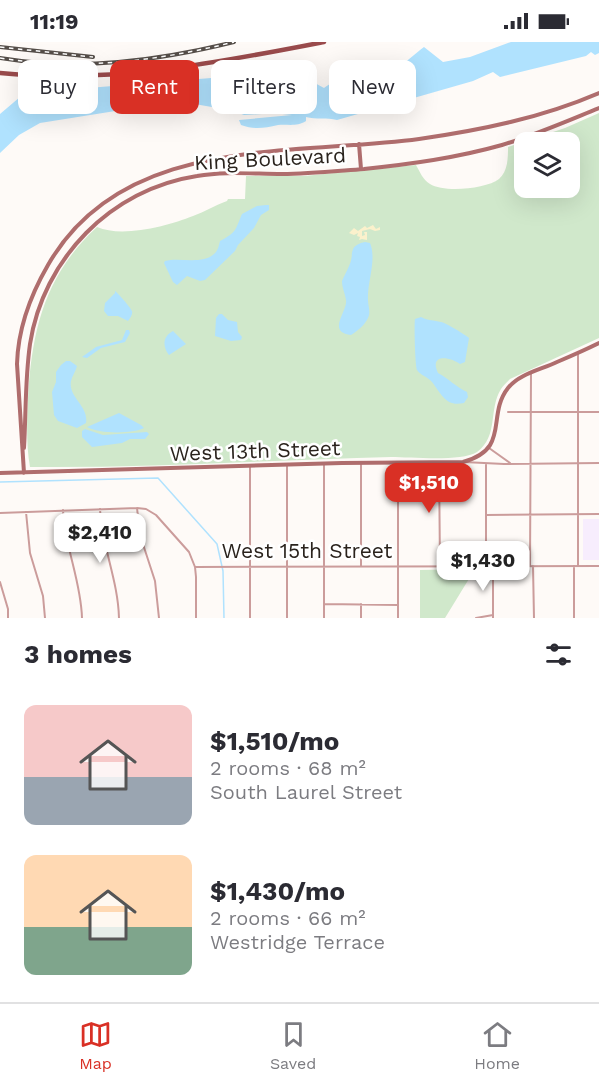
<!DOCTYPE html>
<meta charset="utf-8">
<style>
body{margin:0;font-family:"Work Sans",sans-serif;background:#f7f7f7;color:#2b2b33;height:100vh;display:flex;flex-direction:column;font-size:22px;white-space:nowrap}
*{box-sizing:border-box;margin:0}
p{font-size:20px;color:#7c7c81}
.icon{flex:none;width:33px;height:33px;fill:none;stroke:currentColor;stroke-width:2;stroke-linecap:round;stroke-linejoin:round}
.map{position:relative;height:576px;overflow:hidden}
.details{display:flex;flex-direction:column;background:#fff;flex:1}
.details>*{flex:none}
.hud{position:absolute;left:18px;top:18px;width:564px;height:54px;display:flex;gap:12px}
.controls{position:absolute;left:514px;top:90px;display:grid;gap:12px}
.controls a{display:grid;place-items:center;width:66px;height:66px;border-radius:12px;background:#fff;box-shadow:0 6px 24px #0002;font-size:30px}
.price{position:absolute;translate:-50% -51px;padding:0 14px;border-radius:12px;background:#fff;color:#222;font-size:20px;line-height:39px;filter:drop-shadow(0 2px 3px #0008)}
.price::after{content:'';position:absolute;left:50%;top:36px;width:18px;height:14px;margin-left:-9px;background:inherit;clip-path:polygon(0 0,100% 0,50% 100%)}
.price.active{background:#d93025;color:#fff}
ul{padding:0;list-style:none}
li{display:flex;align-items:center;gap:18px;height:150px;padding:0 24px}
li span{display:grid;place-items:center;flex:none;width:168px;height:120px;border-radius:12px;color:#555}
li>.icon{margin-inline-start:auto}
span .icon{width:72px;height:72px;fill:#fffc;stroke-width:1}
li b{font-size:26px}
h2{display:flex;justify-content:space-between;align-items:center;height:72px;padding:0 24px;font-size:26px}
.pill{padding:0 21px;border-radius:12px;background:#fff;box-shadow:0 6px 24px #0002;font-size:21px;line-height:54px}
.pill.active{background:#d93025;color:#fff}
.status{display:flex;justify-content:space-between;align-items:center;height:42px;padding:0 30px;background:#fff;direction:ltr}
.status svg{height:16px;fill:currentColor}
.dock{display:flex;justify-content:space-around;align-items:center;height:84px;border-top:2px solid #e1e1e2;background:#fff;font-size:16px;color:#7c7c81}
.dock a{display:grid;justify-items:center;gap:3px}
.dock .active{color:#d93025}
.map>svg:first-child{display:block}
.education{fill:#f7edfd}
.green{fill:#d0e8cb;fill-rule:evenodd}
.sand{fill:#fbf1cc}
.water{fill:#b0e2fe}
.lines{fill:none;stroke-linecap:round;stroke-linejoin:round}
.stream{stroke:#b0e2fe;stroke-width:1.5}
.street{stroke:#cb9c9b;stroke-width:2}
.secondary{stroke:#af6d6d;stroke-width:4}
.primary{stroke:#9a4b4c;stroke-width:4.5}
.rail-casing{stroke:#554e49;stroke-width:4}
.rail{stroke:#fff;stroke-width:1.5;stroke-dasharray:4.5;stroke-linecap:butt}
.labels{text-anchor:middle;stroke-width:5;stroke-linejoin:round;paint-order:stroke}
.street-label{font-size:21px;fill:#2a231d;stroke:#fff}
</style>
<div class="status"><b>11:19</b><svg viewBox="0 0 49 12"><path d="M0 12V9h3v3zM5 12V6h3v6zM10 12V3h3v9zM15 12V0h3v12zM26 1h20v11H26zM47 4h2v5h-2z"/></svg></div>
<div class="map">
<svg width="599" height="576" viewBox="0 0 599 576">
<rect width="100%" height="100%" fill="#fefaf7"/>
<path class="education" d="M 583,477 L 599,477 L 599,518 L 583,518 Z"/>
<path class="green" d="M 599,71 L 599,296 L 510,337 C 507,340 503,344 501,347 C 488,368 499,394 477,410 C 461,420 412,415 391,415 C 271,418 151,426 30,425 C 26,403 27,378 28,356 C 32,287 45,233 97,185 C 122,196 168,184 193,174 C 205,170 215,163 227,159 L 228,157 L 245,157 L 246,134 L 304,134 L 416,123 C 420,130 423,138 430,142 C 444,151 486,147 499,137 C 508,129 508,116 508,105 L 565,86 ZM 525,100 L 570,100 L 570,146 L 525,146 Z
M 475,527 L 445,576 L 420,576 L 420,528 Z"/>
<path class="sand" d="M 373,183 L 376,187 L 380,185 L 380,188 L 375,189 L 370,187 L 362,189 L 362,194 L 365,193 L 364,190 L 367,190 L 367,198 L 362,197 L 359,198 L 360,195 L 357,194 L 358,191 L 354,193 L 349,191 L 354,186 L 358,189 L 365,184 L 367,186 Z"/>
<path class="water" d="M 511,0 L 599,0 L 599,11 L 595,13 L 591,10 L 586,14 L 500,35 L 493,30 L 473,39 L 337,78 C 327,75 316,78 306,75 L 306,79 C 296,85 289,82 278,83 C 264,86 255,88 241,83 L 239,78 L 292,73 L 273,71 L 269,68 L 262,72 L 244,73 L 234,69 L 178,59 L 40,81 L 19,93 L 0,111 L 0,72 L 20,55 L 33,48 L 50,45 L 88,46 L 248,33 L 299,47 L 313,40 L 324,46 C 341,33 353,41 371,38 C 392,35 408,17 424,5 L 443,20 L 470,15 Z
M 266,163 L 269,163 L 269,168 L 261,173 L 254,186 L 238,203 L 235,209 L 205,238 L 200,239 L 187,234 L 177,243 L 173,240 L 164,221 L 165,219 C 179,215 202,223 214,212 C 218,209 219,203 220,199 C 237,190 235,188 242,172 L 257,164 Z
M 365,200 L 370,201 C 377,218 367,240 368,258 C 368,264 371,270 368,276 C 365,283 357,289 351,293 C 326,290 348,269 346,258 C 345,251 342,246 342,239 C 344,234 347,229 349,224 C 355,212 347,204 365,200 Z
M 115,249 C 118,251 130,265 132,269 C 133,273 130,276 128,279 L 118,274 L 108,274 L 104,269 L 105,261 L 115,251 Z
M 219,272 L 222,272 L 228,278 L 237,280 L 238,290 L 242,295 L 241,298 L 231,299 L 215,294 L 216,276 Z
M 421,275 C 428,279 434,278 441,280 C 446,281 466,293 469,296 L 465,320 L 460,322 C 449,314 429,312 438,331 C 449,337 456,345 467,350 L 468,355 L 464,361 C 446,365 442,353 432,340 C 428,335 420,333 417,328 C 415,323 414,281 415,277 Z
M 126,288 L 129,288 L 130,291 L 125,300 L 101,306 L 87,316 L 82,315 L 96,305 L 122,298 Z
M 173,289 L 186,302 L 169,313 C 162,304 163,294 173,289 Z
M 66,319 L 70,319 L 77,324 C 76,329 72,334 71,339 C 68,355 89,364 86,381 L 77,386 L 58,379 L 54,373 L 52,350 L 56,340 L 56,330 L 61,323 Z
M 119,371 L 141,383 L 144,386 C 132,392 99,392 87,385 Z
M 85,387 L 103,393 L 147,390 L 149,392 L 145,397 L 130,397 L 122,401 L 92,405 L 82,395 L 82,389 Z"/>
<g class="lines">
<path class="stream" d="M 0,440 L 158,436 L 217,502 L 223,529 L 224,576"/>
<path class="street" d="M 578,311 L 578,524
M 508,370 L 599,370
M 489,406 L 510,421
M 439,420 L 440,524
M 464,420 L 504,422 L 599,421
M 361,421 L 361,523
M 486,422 L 486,524
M 287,423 L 287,576
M 250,424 L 250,576
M 137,466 L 140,493 L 155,539 L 159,576
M 100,467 C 102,505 118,538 119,576
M 63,468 C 65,506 81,539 82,576
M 26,470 L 30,511 L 43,554 L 45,576
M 0,471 L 137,466 L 146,467 L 156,473 L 189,510 L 195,525 L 196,535 L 196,576
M 486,473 L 599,472
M 530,523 L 531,331
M 533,524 L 534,576
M 195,525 L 599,524
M 0,540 L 8,567 L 8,576
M 324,562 L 398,563
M 361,562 L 361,576
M 324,576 L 324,422
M 398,576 L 398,420
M 476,576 L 493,573
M 493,576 L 493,524
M 574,576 L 574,524"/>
<path class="secondary" d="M 359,102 L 361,127
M 24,406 C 26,372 25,337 30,302 C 43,217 111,147 197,134 C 225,129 254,132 282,132 C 309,132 337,129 364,127 C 411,122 456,116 502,103 C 535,93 567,79 599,66
M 0,431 L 342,421 L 463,420 C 511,407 486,374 508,346 C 519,332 540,328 557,320 C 571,314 585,308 599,301
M 24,431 L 17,322 C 18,287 30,254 48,223 C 123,92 292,114 419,97 C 481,88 541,76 599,51"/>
<path class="primary" d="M 0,31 C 110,42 216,21 324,0"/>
<defs>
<path id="rail" d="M 0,5 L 93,15
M 0,16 C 80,29 157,19 234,0"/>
</defs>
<use href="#rail" class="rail-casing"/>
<use href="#rail" class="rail"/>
</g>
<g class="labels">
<g class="street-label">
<text transform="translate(270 117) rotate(-3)" y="7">King Boulevard</text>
<text transform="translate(255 409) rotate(-2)" y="7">West 13th Street</text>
<text x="307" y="516">West 15th Street</text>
</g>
</g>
</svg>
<div class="controls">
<a><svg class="icon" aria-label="layers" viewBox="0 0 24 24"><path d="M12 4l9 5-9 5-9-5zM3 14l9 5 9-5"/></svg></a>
</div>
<b class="price active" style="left:429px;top:472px">$1,510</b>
<b class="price" style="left:100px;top:522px">$2,410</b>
<b class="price" style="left:483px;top:550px">$1,430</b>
<div class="hud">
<a class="pill">Buy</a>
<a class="pill active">Rent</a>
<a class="pill">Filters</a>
<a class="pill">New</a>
</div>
</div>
<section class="details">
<h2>3 homes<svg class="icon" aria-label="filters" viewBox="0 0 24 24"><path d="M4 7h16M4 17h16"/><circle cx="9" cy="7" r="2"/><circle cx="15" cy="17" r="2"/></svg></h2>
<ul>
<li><span style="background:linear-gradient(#f6c9c9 60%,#9aa5b1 0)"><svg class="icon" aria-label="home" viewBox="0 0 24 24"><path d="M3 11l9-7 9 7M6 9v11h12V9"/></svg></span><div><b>$1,510/mo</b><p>2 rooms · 68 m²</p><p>South Laurel Street</p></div></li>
<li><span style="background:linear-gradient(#ffd9b3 60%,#7fa58c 0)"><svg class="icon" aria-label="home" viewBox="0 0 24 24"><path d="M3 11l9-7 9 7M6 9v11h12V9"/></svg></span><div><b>$1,430/mo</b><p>2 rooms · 66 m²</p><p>Westridge Terrace</p></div></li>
</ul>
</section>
<nav class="dock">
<a class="active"><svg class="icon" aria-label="map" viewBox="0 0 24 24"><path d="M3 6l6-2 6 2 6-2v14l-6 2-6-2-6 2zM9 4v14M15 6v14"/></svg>Map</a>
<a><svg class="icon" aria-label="saved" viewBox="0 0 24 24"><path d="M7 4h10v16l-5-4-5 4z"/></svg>Saved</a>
<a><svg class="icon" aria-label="home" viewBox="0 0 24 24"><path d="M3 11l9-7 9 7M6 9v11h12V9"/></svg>Home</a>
</nav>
